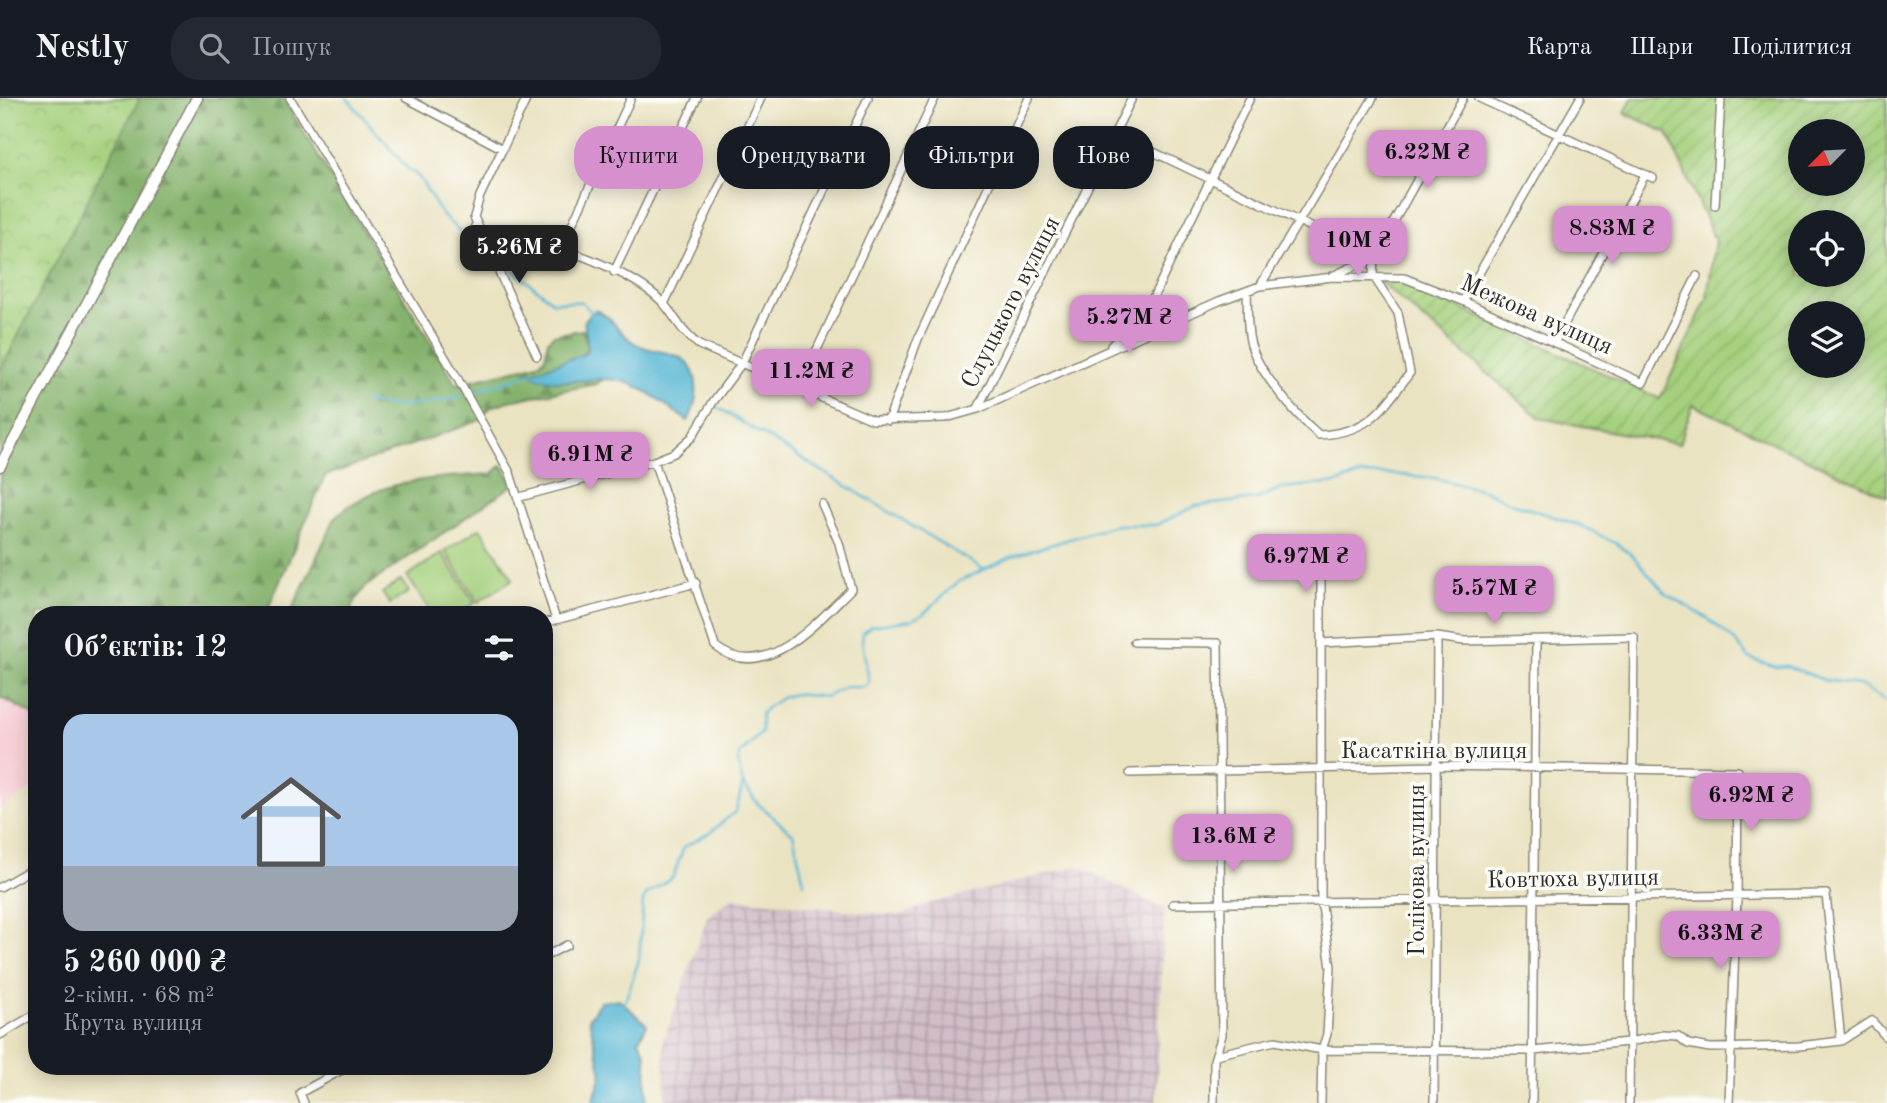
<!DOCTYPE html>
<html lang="uk">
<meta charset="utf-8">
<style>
body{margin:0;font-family:"Old Standard TT",serif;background:#242831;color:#f1f3f6;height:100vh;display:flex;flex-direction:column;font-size:26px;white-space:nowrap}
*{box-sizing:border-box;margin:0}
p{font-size:23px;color:#9ea1a6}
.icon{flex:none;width:38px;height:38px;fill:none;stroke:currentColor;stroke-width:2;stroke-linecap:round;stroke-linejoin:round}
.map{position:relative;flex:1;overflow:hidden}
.panel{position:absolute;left:28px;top:508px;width:525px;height:469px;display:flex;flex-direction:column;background:#171b24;border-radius:28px;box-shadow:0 4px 18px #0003}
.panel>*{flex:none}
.banner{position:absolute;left:574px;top:28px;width:665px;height:63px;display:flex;gap:14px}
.needle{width:46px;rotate:246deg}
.buttons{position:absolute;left:1788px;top:21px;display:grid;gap:14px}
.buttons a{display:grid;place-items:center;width:77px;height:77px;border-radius:50%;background:#171b24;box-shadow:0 4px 18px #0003;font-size:35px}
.price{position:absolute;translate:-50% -60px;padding:0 16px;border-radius:14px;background:#d690ce;color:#111;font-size:23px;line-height:46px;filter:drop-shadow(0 2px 4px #0008)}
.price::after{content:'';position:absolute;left:50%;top:42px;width:21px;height:16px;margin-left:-10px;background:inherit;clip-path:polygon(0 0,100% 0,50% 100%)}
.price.active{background:#222;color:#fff}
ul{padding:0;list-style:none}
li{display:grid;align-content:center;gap:14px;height:371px;padding:0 35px}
li span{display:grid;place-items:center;height:217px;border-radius:21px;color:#555}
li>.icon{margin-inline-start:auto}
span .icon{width:126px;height:126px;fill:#fffc;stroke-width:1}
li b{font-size:30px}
h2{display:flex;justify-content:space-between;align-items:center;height:84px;padding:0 35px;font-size:30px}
.tag{padding:0 24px;border-radius:28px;background:#171b24;box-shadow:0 4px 18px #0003;font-size:24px;line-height:63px}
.tag.active{background:#d690ce;color:#111}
header{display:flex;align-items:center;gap:42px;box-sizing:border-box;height:98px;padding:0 35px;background:#171b24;border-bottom:2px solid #363941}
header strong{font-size:33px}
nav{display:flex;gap:38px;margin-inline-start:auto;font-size:24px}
.search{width:490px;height:63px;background:#242831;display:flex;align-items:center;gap:18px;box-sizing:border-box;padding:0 24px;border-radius:28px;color:#9ea1a6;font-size:26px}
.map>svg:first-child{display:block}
.built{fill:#f6cfd7}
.industrial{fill:url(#industrial-grid)}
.forest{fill:url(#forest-firs);stroke:#586e4c;stroke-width:2}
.park{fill:url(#park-crowns);stroke:#687e54;stroke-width:2}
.garden{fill:url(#garden-furrows);stroke:#687e54;stroke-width:2;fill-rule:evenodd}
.pitch{fill:#a5d07d;stroke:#687e54;stroke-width:2}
.water{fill:#55b6d4;stroke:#407080;stroke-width:2}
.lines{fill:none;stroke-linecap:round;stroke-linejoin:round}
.stream{stroke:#55b6d4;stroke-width:2.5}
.street-casing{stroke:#8a8776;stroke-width:10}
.secondary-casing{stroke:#8a8776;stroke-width:13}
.street{stroke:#fff;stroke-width:7}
.secondary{stroke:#fff;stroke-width:10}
.labels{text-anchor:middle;stroke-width:7;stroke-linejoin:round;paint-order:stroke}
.street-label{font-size:24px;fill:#2b2b2b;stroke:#fdfcf7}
</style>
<header>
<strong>Nestly</strong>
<div class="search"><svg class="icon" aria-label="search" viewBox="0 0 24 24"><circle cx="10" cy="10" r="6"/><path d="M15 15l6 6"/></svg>Пошук</div>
<nav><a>Карта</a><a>Шари</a><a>Поділитися</a></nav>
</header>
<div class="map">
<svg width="1887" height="1005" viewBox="0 0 1887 1005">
<defs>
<pattern id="industrial-grid" width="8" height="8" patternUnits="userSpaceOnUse" patternTransform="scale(1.75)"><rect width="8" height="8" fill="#d1bdc9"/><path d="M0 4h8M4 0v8" fill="none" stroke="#aa9aa3"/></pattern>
<pattern id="forest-firs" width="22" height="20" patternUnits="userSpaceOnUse" patternTransform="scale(1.75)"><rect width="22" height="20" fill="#84b26c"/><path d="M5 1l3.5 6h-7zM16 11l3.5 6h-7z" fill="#6c9159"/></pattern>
<pattern id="park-crowns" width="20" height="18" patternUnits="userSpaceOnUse" patternTransform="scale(1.75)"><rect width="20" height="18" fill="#a5d07d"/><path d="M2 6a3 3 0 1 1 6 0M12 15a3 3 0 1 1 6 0" fill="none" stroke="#8eb36c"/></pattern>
<pattern id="garden-furrows" width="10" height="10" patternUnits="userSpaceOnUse" patternTransform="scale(1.75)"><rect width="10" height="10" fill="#a5d07d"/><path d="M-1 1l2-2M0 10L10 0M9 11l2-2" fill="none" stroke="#8eb36c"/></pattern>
</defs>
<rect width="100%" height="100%" fill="#fdfcf7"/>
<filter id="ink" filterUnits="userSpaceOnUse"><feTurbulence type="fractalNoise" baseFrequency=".0143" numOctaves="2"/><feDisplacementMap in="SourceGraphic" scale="14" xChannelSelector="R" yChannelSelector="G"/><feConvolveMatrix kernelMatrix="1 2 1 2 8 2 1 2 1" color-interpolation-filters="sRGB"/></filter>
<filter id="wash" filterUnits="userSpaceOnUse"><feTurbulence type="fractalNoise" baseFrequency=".00686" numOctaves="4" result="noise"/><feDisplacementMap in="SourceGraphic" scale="28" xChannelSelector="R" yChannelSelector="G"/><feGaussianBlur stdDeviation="1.57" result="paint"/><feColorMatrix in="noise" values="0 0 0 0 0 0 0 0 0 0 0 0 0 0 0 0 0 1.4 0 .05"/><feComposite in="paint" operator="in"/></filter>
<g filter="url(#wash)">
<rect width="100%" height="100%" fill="#eae3c2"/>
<path class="built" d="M 0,599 L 37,619 L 37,688 L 0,711 Z"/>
<path class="industrial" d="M 1078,768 L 1164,811 L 1156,1005 L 666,1005 L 664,942 L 707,819 L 731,800 L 900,818 L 924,807 Z"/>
<path class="forest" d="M 0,0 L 283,0 L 456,286 L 535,267 L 545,260 L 548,242 L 553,237 L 583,232 L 588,250 L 585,256 L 530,275 L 543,280 L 604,281 L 596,286 L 509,303 L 491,309 L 478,323 L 325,378 L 267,513 L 262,516 L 37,516 L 37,619 L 0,599 Z
M 502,367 L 513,387 L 365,489 L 352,508 L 351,516 L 290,516 L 336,418 C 384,378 433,381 492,376 Z"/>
<path class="park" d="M 0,0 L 140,0 L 0,273 Z"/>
<path class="garden" d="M 1632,0 L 1887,0 L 1887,399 L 1693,307 L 1679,346 L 1540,320 L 1373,178 L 1401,183 L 1660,301 L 1707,201 L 1715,142 L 1667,35 L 1625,15 ZM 1801,33 L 1853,33 L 1853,86 L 1801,86 ZM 1801,124 L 1853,124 L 1853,177 L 1801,177 ZM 1801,215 L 1853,215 L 1853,268 L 1801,268 Z"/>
<path class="pitch" d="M 480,430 L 513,481 L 478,504 L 445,453 Z
M 442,455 L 475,505 L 458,516 L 432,516 L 407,478 Z
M 401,482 L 409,494 L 390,506 L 382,495 Z"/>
<path class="water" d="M 595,212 C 612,218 618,234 633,244 C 646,253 660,252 674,257 C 703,266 699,303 688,323 C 667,309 642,286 617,282 C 590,278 553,291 529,275 L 585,256 L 588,250 L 584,223 Z
M 619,901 L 647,927 L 639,942 L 646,956 L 647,1005 L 593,1005 L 602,976 L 589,921 L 600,904 Z"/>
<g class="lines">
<path class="stream" d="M 347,0 L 407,70 L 419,79 L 442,117 L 485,156
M 495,158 L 553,204 L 582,204 L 593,216
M 475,293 L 532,275
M 364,303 C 398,313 428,306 461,298
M 717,309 L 983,471
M 804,785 L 793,736 L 758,706 L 743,686 L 738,664 L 740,656 L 762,634 L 761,616 L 766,610 L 783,599 L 794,596 L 826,599 L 845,589 L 865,589 L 869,583 L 862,543 L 863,534 L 871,528 L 911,522 L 923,516 L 958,484 L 1013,458 L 1116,427 L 1156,427 L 1196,408 L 1256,401 L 1282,390 L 1337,385 L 1360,377 L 1390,376 L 1434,380 L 1483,392 L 1509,404 L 1582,428 L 1617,446 L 1633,458 L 1665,495 L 1707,520 L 1734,542 L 1749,560 L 1776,569 L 1787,568 L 1824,582 L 1860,587 L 1887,603
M 624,907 L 639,862 L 643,803 L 647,796 L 673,779 L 684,749 L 711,734 L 736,713 L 743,686"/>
</g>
</g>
<g filter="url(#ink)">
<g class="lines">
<defs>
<path id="street" d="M 290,0 L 455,276 L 510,375 L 556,522
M 406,0 L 503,51
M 527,0 L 480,98 L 474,119 L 537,258
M 1479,0 L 1653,80
M 1145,50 L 1374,159
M 1715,107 L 1721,0
M 475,128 C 485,136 494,147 505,153 C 526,164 552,148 574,155 C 600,164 646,185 664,206 C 676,220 682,235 699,247 L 873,322 L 946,320 L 978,311 L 1219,203 L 1260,188 L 1332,179 L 1404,180 L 1463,203 L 1643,285 L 1697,178
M 560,152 L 631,0
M 614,174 L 697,0
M 1332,178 L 1374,159
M 1373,178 L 1374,159 L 1463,0
M 1260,188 L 1373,0
M 1247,193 C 1248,210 1246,230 1251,247 C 1260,276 1296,317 1319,337 C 1370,334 1381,313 1410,275 L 1398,215 L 1373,178
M 1463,203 L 1580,0
M 664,206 L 761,0
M 1147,212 L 1158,228
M 1554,245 L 1645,77
M 1111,248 L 1147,212 L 1250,0
M 799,290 L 935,0
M 978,310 L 1132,0
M 888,323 L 918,241 L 1029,0
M 654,363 L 715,548 C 764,588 818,523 851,491 L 839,445 L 822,406
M 520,399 L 654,363 L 674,355 L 692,339 L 713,304 L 742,265 L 868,0
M 1321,447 L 1321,802 L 1331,869 L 1327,936 L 1322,952 L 1321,1005
M 544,525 L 696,485
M 1134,544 L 1218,545 L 1222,937 L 1214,962 L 1214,1005
M 1321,545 L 1437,539 L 1464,543 L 1634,539 L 1629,1005
M 1130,675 L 1436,668 L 1738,673 L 1737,798 L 1729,1005
M 0,789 L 37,768
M 1173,806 L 1826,796 L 1841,943
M 544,859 L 567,847
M 0,937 L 37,915
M 1216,957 L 1275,943 L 1322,952 L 1532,953 L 1629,944 L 1664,937 L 1678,938 L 1688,946 L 1710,950 L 1799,948 L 1841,943 L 1872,923 L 1887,940
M 304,1005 L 300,995 L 349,968
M 1434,1005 L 1437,539
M 1532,1005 L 1536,542"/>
<path id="secondary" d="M 0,368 L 197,0"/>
</defs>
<use href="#street" class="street-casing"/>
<use href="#secondary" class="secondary-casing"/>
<use href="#street" class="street"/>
<use href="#secondary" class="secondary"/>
</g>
</g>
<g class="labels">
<g class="street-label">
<text transform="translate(1010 204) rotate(-63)" y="8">Слуцького вулиця</text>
<text transform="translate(1537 216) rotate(24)" y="8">Межова вулиця</text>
<text x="1434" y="660">Касаткіна вулиця</text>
<text transform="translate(1416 772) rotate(-90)" y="8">Голікова вулиця</text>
<text transform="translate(1573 780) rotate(-1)" y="8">Ковтюха вулиця</text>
</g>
</g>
</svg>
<div class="buttons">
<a><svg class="needle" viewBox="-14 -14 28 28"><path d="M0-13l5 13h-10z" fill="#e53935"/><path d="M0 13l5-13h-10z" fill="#9ea1a6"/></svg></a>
<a><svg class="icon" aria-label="locate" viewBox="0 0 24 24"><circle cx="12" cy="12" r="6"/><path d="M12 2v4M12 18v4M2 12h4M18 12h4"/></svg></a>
<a><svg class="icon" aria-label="layers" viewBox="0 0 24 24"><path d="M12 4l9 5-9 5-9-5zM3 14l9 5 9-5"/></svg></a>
</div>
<b class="price" style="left:1427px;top:92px">6.22M ₴</b>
<b class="price" style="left:1612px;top:168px">8.83M ₴</b>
<b class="price" style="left:1358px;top:180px">10M ₴</b>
<b class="price active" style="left:519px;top:187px">5.26M ₴</b>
<b class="price" style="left:1129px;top:257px">5.27M ₴</b>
<b class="price" style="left:811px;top:311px">11.2M ₴</b>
<b class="price" style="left:590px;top:394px">6.91M ₴</b>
<b class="price" style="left:1306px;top:496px">6.97M ₴</b>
<b class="price" style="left:1494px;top:528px">5.57M ₴</b>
<b class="price" style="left:1751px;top:735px">6.92M ₴</b>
<b class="price" style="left:1233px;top:776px">13.6M ₴</b>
<b class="price" style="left:1720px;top:873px">6.33M ₴</b>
<div class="banner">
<a class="tag active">Купити</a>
<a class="tag">Орендувати</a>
<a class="tag">Фільтри</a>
<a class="tag">Нове</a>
</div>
<section class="panel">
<h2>Об’єктів: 12<svg class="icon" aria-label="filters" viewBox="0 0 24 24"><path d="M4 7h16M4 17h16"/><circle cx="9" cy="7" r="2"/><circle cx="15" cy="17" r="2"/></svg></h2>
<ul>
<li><span style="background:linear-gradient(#a9c7e8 70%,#9aa5b1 0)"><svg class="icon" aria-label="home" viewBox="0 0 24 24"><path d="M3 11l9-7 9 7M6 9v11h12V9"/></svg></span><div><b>5 260 000 ₴</b><p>2-кімн. · 68 m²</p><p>Крута вулиця</p></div></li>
</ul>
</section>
</div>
